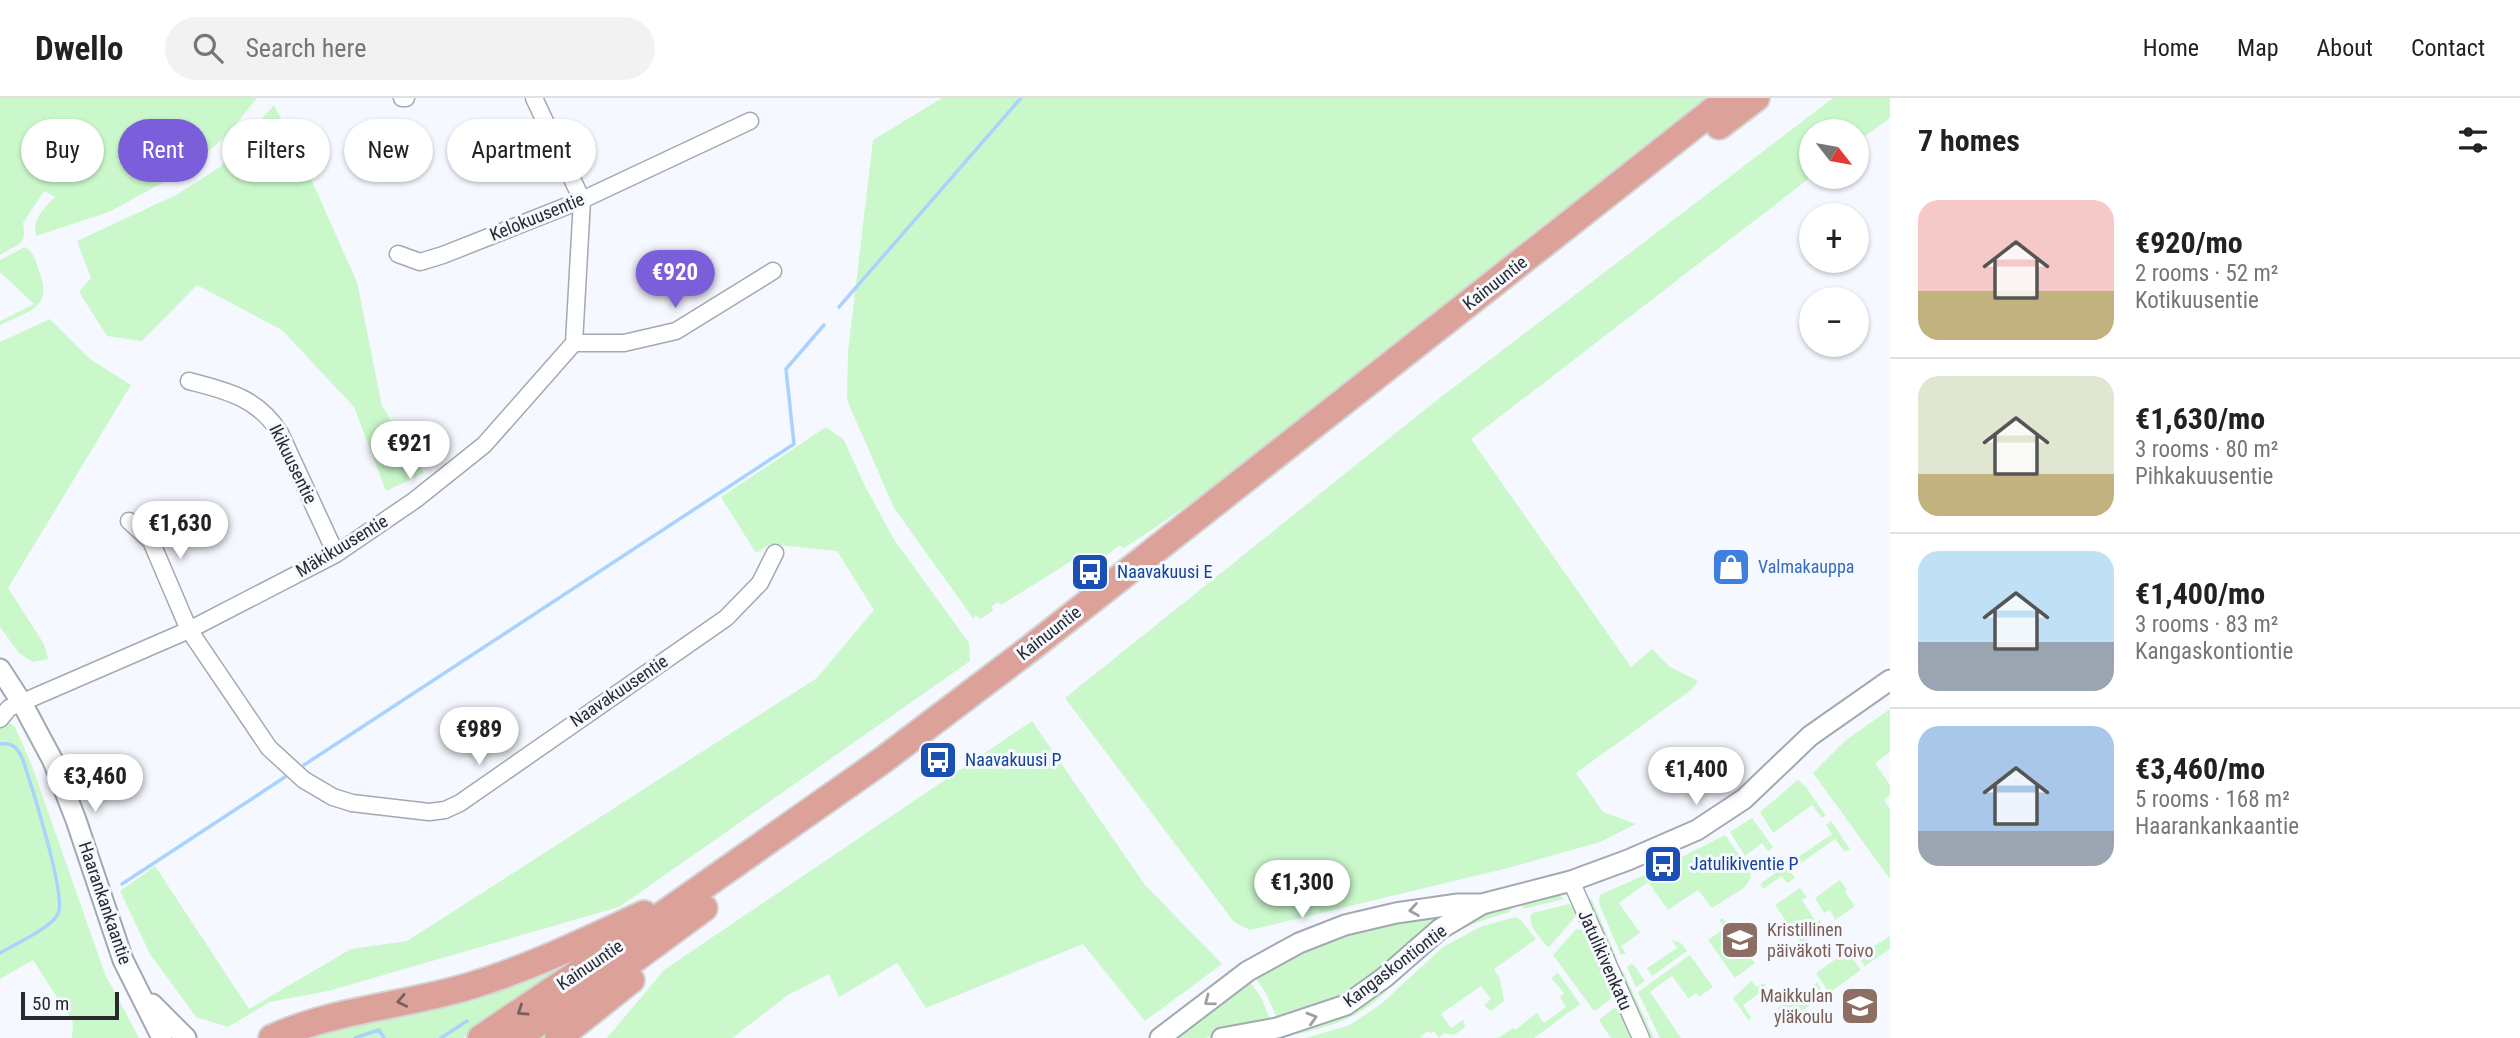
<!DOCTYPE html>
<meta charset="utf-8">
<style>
body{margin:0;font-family:"Roboto Condensed",sans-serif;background:#f2f2f2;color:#222;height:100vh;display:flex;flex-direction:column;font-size:26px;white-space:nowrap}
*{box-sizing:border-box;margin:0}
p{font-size:23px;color:#767676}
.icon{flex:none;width:38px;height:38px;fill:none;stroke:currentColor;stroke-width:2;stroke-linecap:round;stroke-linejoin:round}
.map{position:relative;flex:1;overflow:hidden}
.side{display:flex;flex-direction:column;background:#fff;width:630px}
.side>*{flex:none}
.banner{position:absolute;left:21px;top:21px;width:665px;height:63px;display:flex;gap:14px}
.needle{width:46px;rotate:121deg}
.tools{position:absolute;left:1799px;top:21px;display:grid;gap:14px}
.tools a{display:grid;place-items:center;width:70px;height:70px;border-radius:50%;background:#fff;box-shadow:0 2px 5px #0004;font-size:35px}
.scale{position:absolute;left:21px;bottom:18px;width:98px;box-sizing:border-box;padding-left:7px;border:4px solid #282a2e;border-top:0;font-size:19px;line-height:24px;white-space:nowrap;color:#282a2e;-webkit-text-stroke:5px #f5f8fe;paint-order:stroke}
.price{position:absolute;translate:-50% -60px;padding:0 16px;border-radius:24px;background:#fff;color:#222;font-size:23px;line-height:46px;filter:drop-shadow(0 2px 4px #0008)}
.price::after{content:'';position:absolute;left:50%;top:42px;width:21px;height:16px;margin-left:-10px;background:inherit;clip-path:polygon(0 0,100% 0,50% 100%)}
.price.on{background:#7b5ed9;color:#fff}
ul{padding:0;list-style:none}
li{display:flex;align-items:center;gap:21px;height:175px;padding:0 28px}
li+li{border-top:2px solid #e0e0e0}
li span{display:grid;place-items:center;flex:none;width:196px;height:140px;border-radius:21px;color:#555}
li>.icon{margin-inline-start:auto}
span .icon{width:84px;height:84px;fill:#fffc;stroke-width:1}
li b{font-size:30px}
h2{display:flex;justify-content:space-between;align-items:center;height:84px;padding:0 28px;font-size:30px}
.pill{padding:0 24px;border-radius:32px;background:#fff;box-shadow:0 2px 5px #0004;font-size:24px;line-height:63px}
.pill.on{background:#7b5ed9;color:#fff}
header{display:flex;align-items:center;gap:42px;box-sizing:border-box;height:98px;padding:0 35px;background:#fff;border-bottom:2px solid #e0e0e0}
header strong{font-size:33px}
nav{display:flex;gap:38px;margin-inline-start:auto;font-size:24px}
.search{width:490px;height:63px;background:#f2f2f2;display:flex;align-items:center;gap:18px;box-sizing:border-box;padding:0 24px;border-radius:38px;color:#767676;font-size:26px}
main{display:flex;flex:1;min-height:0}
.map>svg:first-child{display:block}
.green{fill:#caf8cb}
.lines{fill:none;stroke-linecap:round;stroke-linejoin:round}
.stream{stroke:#a9d3fd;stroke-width:3.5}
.minor-casing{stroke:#a3a9b1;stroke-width:19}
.tertiary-casing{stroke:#a3a9b1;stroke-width:23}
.trunk-casing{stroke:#d4d4d5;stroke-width:30}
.minor{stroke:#fff;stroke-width:16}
.tertiary{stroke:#fff;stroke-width:19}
.trunk{stroke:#dca29a;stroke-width:26}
.oneway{stroke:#9e9fa1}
.oneway2{stroke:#79605f}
.labels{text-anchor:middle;stroke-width:6;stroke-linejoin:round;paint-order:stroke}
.street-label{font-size:18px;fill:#282a2e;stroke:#f5f8fe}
.shop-label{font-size:18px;fill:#366cbe;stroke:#f5f8fe;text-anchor:start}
.transit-label{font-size:18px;fill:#164399;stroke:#f5f8fe;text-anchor:start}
.education-label{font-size:18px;fill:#785e54;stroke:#f5f8fe;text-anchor:start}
</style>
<header>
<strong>Dwello</strong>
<div class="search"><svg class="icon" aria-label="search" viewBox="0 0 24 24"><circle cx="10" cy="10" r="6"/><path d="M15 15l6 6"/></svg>Search here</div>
<nav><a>Home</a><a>Map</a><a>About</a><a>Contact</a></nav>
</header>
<main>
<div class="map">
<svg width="1890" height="940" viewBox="0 0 1890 940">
<rect width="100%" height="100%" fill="#f5f8fe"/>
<path class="green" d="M 0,0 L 257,0 L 228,36 L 191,69 L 109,114 L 36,138 C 32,120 43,112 55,99 L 44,93 L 23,125 C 27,149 18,145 0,157 Z
M 942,0 L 1710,0 L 1545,126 L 1387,256 C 1373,260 1362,271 1355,283 C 1280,341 1204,398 1124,450 L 1119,448 L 1101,461 L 1083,459 L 1073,462 L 1001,507 L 998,504 L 992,508 L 993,513 L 980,521 L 976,517 L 973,520 L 894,410 L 847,302 L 848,254 L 873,42 Z
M 1833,0 L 1890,0 L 1890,20 L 1857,44 L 1857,33 L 1811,33 L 1811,79 L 1471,341 L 1631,569 L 1652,551 L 1670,569 L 1698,583 L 1691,592 L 1576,675 L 1603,714 L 1636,726 L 1600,744 L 1508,770 L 1250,832 L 1234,824 L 1065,600 L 1432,306 Z
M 274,7 L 302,61 L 357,184 L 382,308 L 424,375 L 386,393 L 354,309 L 282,232 L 197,187 L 142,243 L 107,238 L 79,194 L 91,180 L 77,143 L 176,97 L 220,69 Z
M 25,149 C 34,153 36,164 39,173 C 54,210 29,213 0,227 L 0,223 L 34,206 L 0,174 L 0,162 Z
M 50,221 L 90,261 L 131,287 L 8,490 L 44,546 L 48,561 L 33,564 L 19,555 L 0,529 L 0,244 Z
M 826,329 L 844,342 L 864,386 L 893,440 L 969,545 L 970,563 L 619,809 L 328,893 L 270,904 L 228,929 L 196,919 L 150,856 L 120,793 L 155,768 L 249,911 L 351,851 L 407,843 L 817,580 L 874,512 L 837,453 L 770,446 L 756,455 L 721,399 Z
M 1890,611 L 1890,654 L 1875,665 L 1890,687 L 1890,697 L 1884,702 L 1890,711 L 1890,781 L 1813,675 L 1846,642 Z
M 7,623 L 15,629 L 32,668 L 105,876 L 139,940 L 72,940 L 73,924 L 33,862 L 0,881 L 0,628 Z
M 1032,623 L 1145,787 L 1222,866 L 1145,923 L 1083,846 L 926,910 L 897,865 L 839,899 L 829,876 L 788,897 L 732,940 L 607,940 L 664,872 Z
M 1798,682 L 1806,689 L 1826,718 L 1822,720 L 1812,707 L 1773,735 L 1760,714 Z
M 1752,720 L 1773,749 L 1768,753 L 1762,745 L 1745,758 L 1730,734 Z
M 1831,723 L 1850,751 L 1845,754 L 1835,741 L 1798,767 L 1794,762 L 1832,736 L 1826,727 Z
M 1725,737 L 1749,771 L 1751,780 L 1744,790 L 1712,810 L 1698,792 L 1668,812 L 1648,784 L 1619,805 L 1640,835 L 1621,848 L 1626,855 L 1621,857 L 1599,805 L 1600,797 L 1649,775 L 1651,780 L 1660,776 L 1658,771 Z
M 1781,761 L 1795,780 L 1787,785 L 1782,778 L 1763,791 L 1760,786 L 1778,773 L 1774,766 Z
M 1840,782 L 1847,792 L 1845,794 L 1855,808 L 1835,822 L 1830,812 L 1824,815 L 1815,800 Z
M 1800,790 L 1807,799 L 1802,802 L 1816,824 L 1819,822 L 1825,829 L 1802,846 L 1775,807 Z
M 1551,798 L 1560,798 L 1565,801 L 1523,811 L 1522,805 Z
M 1588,800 L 1592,802 L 1616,858 L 1613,860 L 1587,802 Z
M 1569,806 L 1573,809 L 1576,818 L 1549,849 L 1547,848 C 1540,839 1526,827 1532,815 Z
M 1511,808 L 1512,810 L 1510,814 C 1485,821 1462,829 1440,844 C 1412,864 1392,893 1363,912 C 1340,927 1313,932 1286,939 L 1284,937 L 1427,846 L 1477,818 Z
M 1462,812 L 1360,893 L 1279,925 L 1266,895 L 1253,877 L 1347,832 Z
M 1515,819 L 1521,822 L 1536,841 L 1494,871 L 1500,881 L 1504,903 L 1491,913 L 1484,907 L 1491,901 L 1481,888 L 1441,916 L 1451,930 L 1463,922 L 1465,926 L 1464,930 L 1454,937 L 1444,935 L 1439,940 L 1434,933 L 1430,935 L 1428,933 L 1421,938 L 1422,940 L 1306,940 L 1350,927 L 1381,906 L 1443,849 L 1480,829 Z
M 1723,820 L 1755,865 L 1735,880 L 1708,842 L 1725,830 L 1719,822 Z
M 1576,831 L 1585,832 L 1613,894 L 1610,902 L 1594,913 L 1553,857 Z
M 620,835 L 463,940 L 283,940 Z
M 1890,838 L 1890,851 L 1865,868 L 1858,858 Z
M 1672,842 L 1681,845 L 1687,853 L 1652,878 L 1647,870 L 1677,850 Z
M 1847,853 L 1861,872 L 1829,895 L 1816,875 Z
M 1690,857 L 1713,889 L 1699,899 L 1696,895 L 1689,901 L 1672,878 L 1650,894 L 1681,940 L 1660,940 L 1638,894 Z
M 1631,866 L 1634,867 L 1645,883 L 1636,889 L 1627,869 Z
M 1623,873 L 1654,940 L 1648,940 L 1620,875 Z
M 1558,875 L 1580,906 L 1534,940 L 1498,940 L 1513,930 L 1515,932 L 1537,915 L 1544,925 L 1566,909 L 1560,899 L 1564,895 L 1551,880 Z
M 1248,881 L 1261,899 L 1272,926 L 1205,940 L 1164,940 Z
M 1751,883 L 1757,889 L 1764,885 L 1767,890 L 1743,907 L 1751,919 L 1749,923 L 1733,900 Z
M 1817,884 L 1823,894 L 1821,899 L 1780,929 L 1774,921 L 1781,916 L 1777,910 L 1789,902 L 1794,908 L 1804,901 L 1807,904 L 1812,901 L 1809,897 L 1816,892 L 1813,887 Z
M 1614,910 L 1621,912 L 1635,940 L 1611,940 L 1599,922 Z"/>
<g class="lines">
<path class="stream" d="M 839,209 L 1021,0
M 0,646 C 14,644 18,651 23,662 C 31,686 67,799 58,816 C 51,830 15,846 0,855
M 304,667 L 794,346 L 786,271 L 824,227
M 122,786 L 285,679
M 355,940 L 379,932 L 384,940
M 441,940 L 467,923"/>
<defs>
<path id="minor" d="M 402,0 L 406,0
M 398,156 L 420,164 L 443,157 L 582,102 L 750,23
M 574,245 L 624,245 L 676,233 L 773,173
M 189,283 C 227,293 257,299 280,335 L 336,456
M 129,423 L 151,443 L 189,532 L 269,650 L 304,682 L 333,699 L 352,705 L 429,714 L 445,712 L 460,705 L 726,520 L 760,485 L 775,455
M 0,621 L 9,610 L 189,532 L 336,456 L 415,402 L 484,347 L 574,245 L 582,102 L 534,0
M 1571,783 L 1641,940"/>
<path id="tertiary" d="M 0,571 L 22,605 L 53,663 L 76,722 L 123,862 L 162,940
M 152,906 L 186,940
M 1160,940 L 1248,873 L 1299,845 L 1345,827 L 1396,815 L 1458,806 L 1482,806 L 1571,783 L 1628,762 L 1697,732 L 1744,701 L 1810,638 L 1890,582
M 1222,940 L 1277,930 L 1346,907 L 1385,879 L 1440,831 L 1482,806"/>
<path id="trunk" d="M 1719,28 L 1756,0
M 272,940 C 335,911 405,908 470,888 C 530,870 587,842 644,816
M 481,940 L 621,846 L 883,662 L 1032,549 L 1729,0
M 516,940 L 636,860 L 704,810
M 558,940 L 631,882"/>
</defs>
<use href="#minor" class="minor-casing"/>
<use href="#tertiary" class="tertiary-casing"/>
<use href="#trunk" class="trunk-casing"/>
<use href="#minor" class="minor"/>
<use href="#tertiary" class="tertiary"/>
<use href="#trunk" class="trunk"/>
</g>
<defs><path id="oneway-chevron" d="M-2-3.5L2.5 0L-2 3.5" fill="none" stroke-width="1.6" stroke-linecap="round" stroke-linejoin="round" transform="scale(1.75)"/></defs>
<g class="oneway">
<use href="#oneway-chevron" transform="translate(1414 812) rotate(171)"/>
<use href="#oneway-chevron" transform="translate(1209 903) rotate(143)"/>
<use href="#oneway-chevron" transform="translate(1312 920) rotate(-17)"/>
</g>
<g class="oneway2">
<use href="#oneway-chevron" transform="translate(402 903) rotate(168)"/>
<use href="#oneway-chevron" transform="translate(522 913) rotate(146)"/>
</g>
<defs>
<symbol id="shop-square" viewBox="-11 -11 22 22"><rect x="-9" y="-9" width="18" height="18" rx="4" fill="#3f7fe0" stroke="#f5f8fe"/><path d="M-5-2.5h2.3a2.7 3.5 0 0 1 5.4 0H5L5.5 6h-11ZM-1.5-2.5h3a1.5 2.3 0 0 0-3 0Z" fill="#fff"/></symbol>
<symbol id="bus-square" viewBox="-11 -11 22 22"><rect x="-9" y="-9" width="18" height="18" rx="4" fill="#1a4fb4" stroke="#f5f8fe"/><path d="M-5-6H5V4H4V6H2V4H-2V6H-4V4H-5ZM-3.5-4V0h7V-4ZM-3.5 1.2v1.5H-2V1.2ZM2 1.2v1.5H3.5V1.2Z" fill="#fff"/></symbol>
<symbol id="school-square" viewBox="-11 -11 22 22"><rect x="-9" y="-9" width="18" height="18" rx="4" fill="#8d6e63" stroke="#f5f8fe"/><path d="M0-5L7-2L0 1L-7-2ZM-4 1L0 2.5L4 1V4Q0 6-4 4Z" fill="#fff"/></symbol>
</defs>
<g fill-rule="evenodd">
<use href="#shop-square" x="1709" y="447" width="44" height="44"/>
<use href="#bus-square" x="1068" y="452" width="44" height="44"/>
<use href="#bus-square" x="916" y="640" width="44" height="44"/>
<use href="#bus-square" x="1641" y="744" width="44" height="44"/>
<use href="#school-square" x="1718" y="820" width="44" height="44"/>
<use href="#school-square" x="1838" y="886" width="44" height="44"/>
</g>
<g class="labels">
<g class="street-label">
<text transform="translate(537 119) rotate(-22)" y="6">Kelokuusentie</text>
<text transform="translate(1495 185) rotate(-38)" y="6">Kainuuntie</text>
<text transform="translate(293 366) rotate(64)" y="6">Ikikuusentie</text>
<text transform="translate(342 448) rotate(-31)" y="6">Mäkikuusentie</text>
<text transform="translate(1049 535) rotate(-38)" y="6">Kainuuntie</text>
<text transform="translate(619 593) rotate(-34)" y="6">Naavakuusentie</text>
<text transform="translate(105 805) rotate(71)" y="6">Haarankankaantie</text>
<text transform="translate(1605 862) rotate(66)" y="6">Jatulikivenkatu</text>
<text transform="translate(590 867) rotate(-34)" y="6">Kainuuntie</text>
<text transform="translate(1395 868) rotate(-37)" y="6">Kangaskontiontie</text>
</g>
<g class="shop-label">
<text x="1758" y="475">Valmakauppa</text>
</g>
<g class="transit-label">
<text x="1117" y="480">Naavakuusi E</text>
<text x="965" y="668">Naavakuusi P</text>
<text x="1690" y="772">Jatulikiventie P</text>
</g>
<g class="education-label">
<text x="1767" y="838">Kristillinen<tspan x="1767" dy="21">päiväkoti Toivo</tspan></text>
<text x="1833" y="904" text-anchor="end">Maikkulan<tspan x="1833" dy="21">yläkoulu</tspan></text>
</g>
</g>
</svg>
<div class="tools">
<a><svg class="needle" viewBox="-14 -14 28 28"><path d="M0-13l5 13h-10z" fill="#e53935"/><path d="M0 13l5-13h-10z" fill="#767676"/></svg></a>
<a>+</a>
<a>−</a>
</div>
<div class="scale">50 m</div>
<b class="price on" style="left:675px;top:212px">€920</b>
<b class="price" style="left:410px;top:383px">€921</b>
<b class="price" style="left:180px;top:463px">€1,630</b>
<b class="price" style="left:479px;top:669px">€989</b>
<b class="price" style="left:1696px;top:709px">€1,400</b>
<b class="price" style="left:95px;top:716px">€3,460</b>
<b class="price" style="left:1302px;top:822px">€1,300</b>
<div class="banner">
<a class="pill">Buy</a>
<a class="pill on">Rent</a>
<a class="pill">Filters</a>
<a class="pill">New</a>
<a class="pill">Apartment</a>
</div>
</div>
<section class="side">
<h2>7 homes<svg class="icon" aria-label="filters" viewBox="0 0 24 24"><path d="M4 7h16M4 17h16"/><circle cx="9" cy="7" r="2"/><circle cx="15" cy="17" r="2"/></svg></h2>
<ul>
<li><span style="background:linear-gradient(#f6c9c9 65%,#c2b280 0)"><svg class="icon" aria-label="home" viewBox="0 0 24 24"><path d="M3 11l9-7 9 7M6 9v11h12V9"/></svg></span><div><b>€920/mo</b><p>2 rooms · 52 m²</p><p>Kotikuusentie</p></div></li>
<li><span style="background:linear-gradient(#dfe7d0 70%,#c2b280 0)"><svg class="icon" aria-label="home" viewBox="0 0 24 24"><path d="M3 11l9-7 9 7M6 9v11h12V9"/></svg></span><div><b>€1,630/mo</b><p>3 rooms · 80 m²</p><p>Pihkakuusentie</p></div></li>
<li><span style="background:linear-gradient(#bfe0f5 65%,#9aa5b1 0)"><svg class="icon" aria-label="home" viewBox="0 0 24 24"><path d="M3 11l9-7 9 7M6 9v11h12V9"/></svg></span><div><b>€1,400/mo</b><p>3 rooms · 83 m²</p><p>Kangaskontiontie</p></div></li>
<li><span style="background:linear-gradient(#a9c7e8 75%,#9aa5b1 0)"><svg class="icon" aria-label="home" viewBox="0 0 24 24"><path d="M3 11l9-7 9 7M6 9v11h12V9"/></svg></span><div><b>€3,460/mo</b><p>5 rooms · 168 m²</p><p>Haarankankaantie</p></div></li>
</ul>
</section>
</main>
